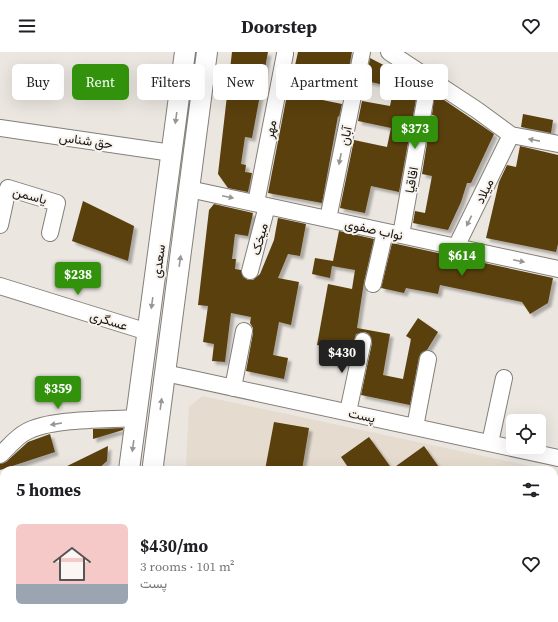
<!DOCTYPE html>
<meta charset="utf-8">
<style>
body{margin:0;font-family:"Source Serif 4",Vazirmatn,serif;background:#f2f2f2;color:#202124;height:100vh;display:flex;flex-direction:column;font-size:15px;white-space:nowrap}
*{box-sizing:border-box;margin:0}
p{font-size:13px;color:#757577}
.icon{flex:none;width:22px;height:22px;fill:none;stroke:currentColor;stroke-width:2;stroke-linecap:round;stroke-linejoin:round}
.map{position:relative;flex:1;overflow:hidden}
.side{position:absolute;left:0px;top:414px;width:558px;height:156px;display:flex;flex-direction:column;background:#fff;border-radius:12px 12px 0 0;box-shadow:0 4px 16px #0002}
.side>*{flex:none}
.banner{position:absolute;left:12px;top:12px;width:534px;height:36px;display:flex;gap:8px}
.fabs{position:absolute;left:506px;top:362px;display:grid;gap:8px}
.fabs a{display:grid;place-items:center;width:40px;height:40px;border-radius:6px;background:#fff;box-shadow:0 4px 16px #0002;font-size:20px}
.price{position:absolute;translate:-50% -34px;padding:0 9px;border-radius:4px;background:#33920c;color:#fff;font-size:13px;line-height:26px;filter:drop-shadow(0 1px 2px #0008)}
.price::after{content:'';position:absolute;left:50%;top:24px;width:12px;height:9px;margin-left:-6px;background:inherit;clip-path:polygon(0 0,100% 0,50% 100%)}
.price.selected{background:#222;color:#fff}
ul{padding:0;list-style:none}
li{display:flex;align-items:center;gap:12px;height:100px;padding:0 16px}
li span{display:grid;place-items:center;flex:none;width:112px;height:80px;border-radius:6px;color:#555}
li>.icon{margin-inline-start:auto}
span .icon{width:48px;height:48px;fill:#fffc;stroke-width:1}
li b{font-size:17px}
h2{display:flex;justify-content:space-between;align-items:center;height:48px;padding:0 16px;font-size:17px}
.tag{padding:0 14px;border-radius:6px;background:#fff;box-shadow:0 4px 16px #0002;font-size:14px;line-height:36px}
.tag.selected{background:#33920c;color:#fff}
header{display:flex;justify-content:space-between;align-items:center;height:52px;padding:0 16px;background:#fff;font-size:18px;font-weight:700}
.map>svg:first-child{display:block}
.built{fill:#e5dccf}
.building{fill:#5a3f0d;filter:url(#shadow)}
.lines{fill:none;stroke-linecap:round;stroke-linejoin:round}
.minor-casing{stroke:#837f79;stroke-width:18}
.major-casing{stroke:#837f79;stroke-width:22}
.minor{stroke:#fff;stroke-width:16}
.major{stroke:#fff;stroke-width:20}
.oneway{fill:#979695}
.labels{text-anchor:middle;stroke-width:4;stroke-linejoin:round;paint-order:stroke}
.street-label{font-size:13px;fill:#181614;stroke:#f8f3ed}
</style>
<header><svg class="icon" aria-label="menu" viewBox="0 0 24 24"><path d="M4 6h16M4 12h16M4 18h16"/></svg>Doorstep<svg class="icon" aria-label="heart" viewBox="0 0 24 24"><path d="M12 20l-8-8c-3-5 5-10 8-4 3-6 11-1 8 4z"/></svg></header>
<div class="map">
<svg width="558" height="570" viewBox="0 0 558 570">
<defs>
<filter id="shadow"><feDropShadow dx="3.5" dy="3.5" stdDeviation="1" flood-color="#0004"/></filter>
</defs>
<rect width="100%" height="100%" fill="#ebe6e0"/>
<path class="built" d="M 202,344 L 549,418 L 189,418 L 186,411 L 189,355 Z
M 554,419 L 558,420 L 558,474 L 554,475 Z"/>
<path class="building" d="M 232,0 L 268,0 L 252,86 L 245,85 L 241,112 L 246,113 L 245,120 L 252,121 L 248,140 L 228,136 L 218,122 Z
M 298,0 L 352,0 L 346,31 L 312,24 L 308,45 L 342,52 L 339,65 L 338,64 L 322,151 L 268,141 L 292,17 L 294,18 Z
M 370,6 L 422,33 L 494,82 L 471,131 L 467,131 L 461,150 L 448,178 L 413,171 L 415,159 L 425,161 L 432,124 L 422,122 L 428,85 L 432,86 L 436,64 L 432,63 L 434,45 L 427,40 L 421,40 L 416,47 L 399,140 L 371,134 L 365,161 L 340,156 L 354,88 L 387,95 L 391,76 L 358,69 L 362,49 L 390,54 L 394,35 L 366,29 Z
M 523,62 L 553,68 L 551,81 L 521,75 Z
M 520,94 L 558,103 L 558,192 L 556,200 L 486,186 L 499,130 L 507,113 L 516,115 Z
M 83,149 L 134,174 L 128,209 L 72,189 Z
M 214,152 L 253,161 L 248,184 L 235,182 L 232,207 L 236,207 L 235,217 L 241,218 L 243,225 L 248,228 L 253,228 L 260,222 L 274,188 L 278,166 L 306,172 L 300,204 L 288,202 L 278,226 L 299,230 L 291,273 L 279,270 L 273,303 L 288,306 L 284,327 L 246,319 L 253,281 L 253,276 L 250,271 L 251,265 L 231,261 L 225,310 L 212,309 L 214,292 L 203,290 L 208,254 L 198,253 L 209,158 Z
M 339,179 L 374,187 L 364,230 L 357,276 L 390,282 L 383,323 L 403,327 L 411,287 L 406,284 L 418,266 L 438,280 L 427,298 L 421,301 L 419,305 L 410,353 L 361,343 L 372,291 L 369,282 L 365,280 L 356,282 L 351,300 L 317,293 L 328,232 L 352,237 L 355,218 L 332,214 L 330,226 L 312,222 L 315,206 L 333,209 Z
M 392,191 L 553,226 L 548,251 L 530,262 L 522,250 L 440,233 L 438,242 L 406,236 L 404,241 L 381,236 Z
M 274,370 L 309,376 L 302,418 L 265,418 Z
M 123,376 L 123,378 L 93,387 L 93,377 Z
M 50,382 L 55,400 L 0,418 L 0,412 L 6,410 L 28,390 Z
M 369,385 L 392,417 L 424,394 L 441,418 L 350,418 L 341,405 Z
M 108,394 L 107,409 L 97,418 L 59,418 Z"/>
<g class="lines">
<defs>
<path id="minor" d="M 389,0 L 477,58 L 511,83 L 558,92
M 0,76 L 172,101
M 189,137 L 558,217
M 256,151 L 285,2
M 328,167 L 362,0
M 0,173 L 8,136 L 57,151 L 50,181
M 401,183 L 425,49
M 456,195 L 511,83
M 250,219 L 267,154
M 373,232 L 385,180
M 0,234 L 148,280
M 165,321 L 558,406
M 233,336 L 244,279
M 348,360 L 363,289
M 415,375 L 428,307
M 490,391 L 504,326
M 0,403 C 8,396 16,385 26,380 C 50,366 108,368 137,366
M 308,570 L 309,566"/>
<path id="major" d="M 129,418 L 185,0
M 154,418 L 153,413 L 207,0
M 0,478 L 4,479
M 554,488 L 558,487
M 554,508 L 558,507
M 88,570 L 89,566
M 154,570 L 158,566"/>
</defs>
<use href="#minor" class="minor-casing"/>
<use href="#major" class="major-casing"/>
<use href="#minor" class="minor"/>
<use href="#major" class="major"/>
</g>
<defs><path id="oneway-solid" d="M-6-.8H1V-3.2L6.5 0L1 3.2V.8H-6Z"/></defs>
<g class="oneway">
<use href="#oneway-solid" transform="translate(176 66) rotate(98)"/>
<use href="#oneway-solid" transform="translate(534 88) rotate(-169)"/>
<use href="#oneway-solid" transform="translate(340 107) rotate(101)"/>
<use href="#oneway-solid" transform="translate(228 145) rotate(12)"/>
<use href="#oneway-solid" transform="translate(469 169) rotate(116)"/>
<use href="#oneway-solid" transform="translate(180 209) rotate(-82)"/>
<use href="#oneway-solid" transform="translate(519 209) rotate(12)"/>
<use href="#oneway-solid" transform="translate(152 251) rotate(98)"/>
<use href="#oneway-solid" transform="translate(161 352) rotate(-82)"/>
<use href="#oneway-solid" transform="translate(56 372) rotate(171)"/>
<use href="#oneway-solid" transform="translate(133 394) rotate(98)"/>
</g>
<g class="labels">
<g class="street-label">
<text transform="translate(270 77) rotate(-79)" y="5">مهر</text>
<text transform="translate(345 84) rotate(-79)" y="5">آبان</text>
<text transform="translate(86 88) rotate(8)" y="5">حق شناس</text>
<text transform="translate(411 128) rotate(-80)" y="5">اقاقیا</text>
<text transform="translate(484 139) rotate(-64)" y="5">میلاد</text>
<text transform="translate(30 143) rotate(15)" y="5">یاسمن</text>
<text transform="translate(374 177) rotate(12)" y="5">نواب صفوی</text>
<text transform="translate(259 187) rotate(-75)" y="5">میخک</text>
<text transform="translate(158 209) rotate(-82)" y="5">سعدی</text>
<text transform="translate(109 268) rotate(17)" y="5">عسگری</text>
<text transform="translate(362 363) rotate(12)" y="5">پست</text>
</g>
</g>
</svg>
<div class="fabs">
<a><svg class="icon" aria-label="locate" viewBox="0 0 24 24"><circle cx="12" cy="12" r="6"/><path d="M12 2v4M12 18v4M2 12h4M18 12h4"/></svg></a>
</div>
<b class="price" style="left:415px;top:98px">$373</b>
<b class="price" style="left:462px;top:225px">$614</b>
<b class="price" style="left:78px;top:244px">$238</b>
<b class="price selected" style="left:342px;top:322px">$430</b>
<b class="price" style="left:58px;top:358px">$359</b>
<div class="banner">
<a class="tag">Buy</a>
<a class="tag selected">Rent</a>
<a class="tag">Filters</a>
<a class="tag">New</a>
<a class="tag">Apartment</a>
<a class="tag">House</a>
</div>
<section class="side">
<h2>5 homes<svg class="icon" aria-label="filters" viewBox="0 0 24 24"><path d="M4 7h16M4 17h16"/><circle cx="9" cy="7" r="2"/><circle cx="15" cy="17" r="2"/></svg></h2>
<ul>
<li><span style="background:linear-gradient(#f6c9c9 75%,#9aa5b1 0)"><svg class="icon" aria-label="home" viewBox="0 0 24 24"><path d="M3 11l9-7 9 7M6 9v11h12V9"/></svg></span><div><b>$430/mo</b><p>3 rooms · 101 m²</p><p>پست</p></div><svg class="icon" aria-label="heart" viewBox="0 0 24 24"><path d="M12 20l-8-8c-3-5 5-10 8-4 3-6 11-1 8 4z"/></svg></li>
</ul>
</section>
</div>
